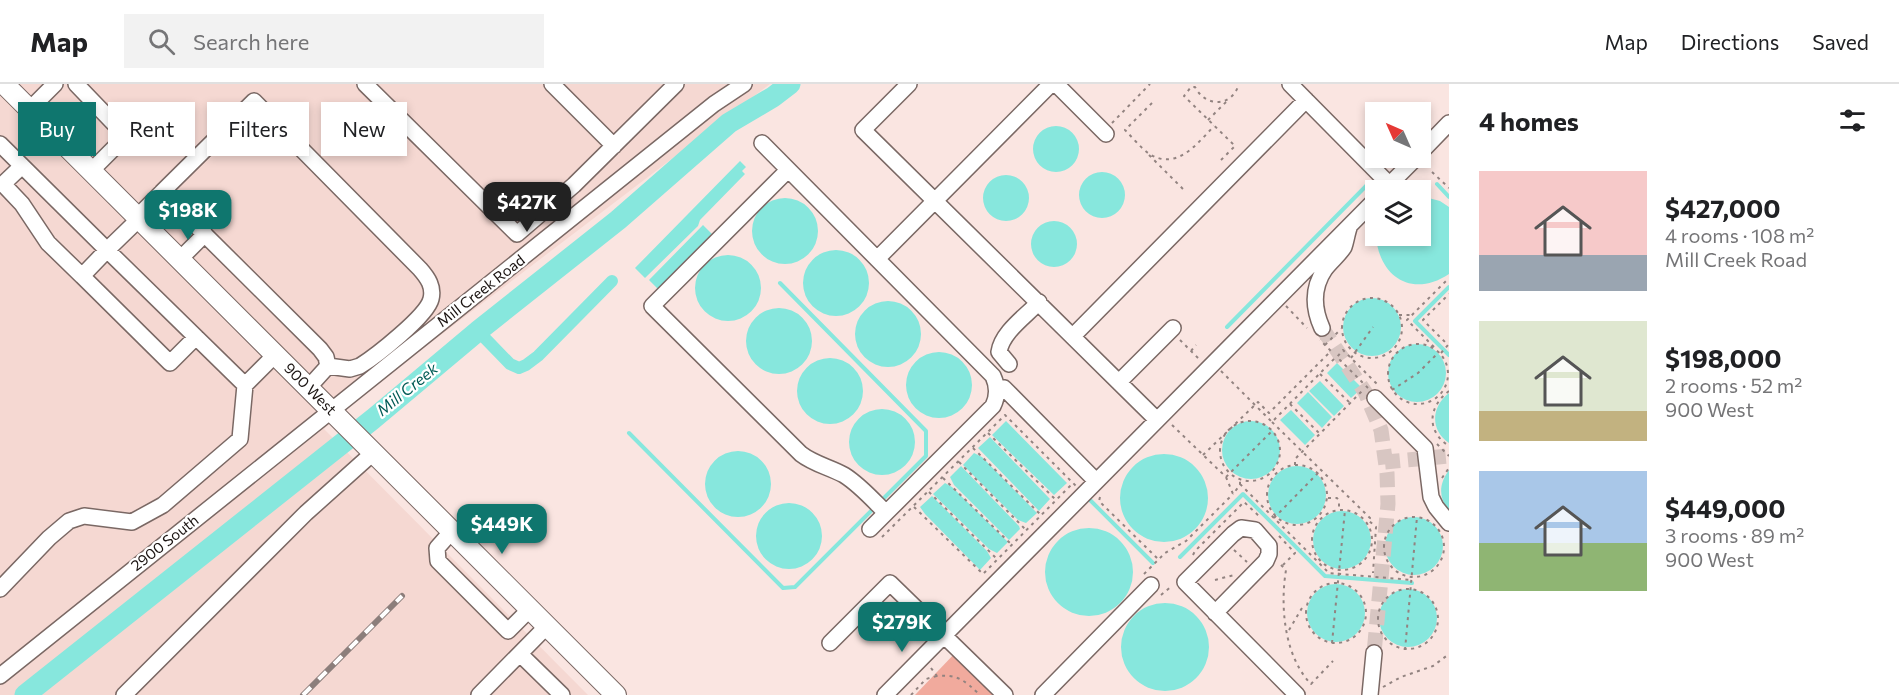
<!DOCTYPE html>
<meta charset="utf-8">
<style>
body{margin:0;font-family:Commissioner,sans-serif;background:#f2f2f2;color:#202124;height:100vh;display:flex;flex-direction:column;font-size:22px;white-space:nowrap}
*{box-sizing:border-box;margin:0}
p{font-size:20px;color:#757577}
.icon{flex:none;width:33px;height:33px;fill:none;stroke:currentColor;stroke-width:2;stroke-linecap:round;stroke-linejoin:round}
.map{position:relative;flex:1;overflow:hidden}
.side{display:flex;flex-direction:column;background:#fff;width:450px}
.side>*{flex:none}
.hud{position:absolute;left:18px;top:18px;width:570px;height:54px;display:flex;gap:12px}
.needle{width:39px;rotate:315deg}
.controls{position:absolute;left:1365px;top:18px;display:grid;gap:12px}
.controls a{display:grid;place-items:center;width:66px;height:66px;border-radius:0px;background:#fff;box-shadow:0 3px 9px #0003;font-size:30px}
.price{position:absolute;translate:-50% -51px;padding:0 14px;border-radius:12px;background:#0f766e;color:#fff;font-size:20px;line-height:39px;filter:drop-shadow(0 2px 3px #0008)}
.price::after{content:'';position:absolute;left:50%;top:36px;width:18px;height:14px;margin-left:-9px;background:inherit;clip-path:polygon(0 0,100% 0,50% 100%)}
.price.on{background:#222;color:#fff}
ul{padding:0;list-style:none}
li{display:flex;align-items:center;gap:18px;height:150px;padding:0 30px}
li span{display:grid;place-items:center;flex:none;width:168px;height:120px;border-radius:0px;color:#555}
li>.icon{margin-inline-start:auto}
span .icon{width:72px;height:72px;fill:#fffc;stroke-width:1}
li b{font-size:26px}
h2{display:flex;justify-content:space-between;align-items:center;height:72px;padding:0 30px;font-size:26px}
.pill{padding:0 21px;border-radius:0px;background:#fff;box-shadow:0 3px 9px #0003;font-size:21px;line-height:54px}
.pill.on{background:#0f766e;color:#fff}
header{display:flex;align-items:center;gap:36px;box-sizing:border-box;height:84px;padding:0 30px;background:#fff;border-bottom:2px solid #e0e0e0}
header strong{font-size:28px}
nav{display:flex;gap:33px;margin-inline-start:auto;font-size:21px}
.search{width:420px;height:54px;background:#f2f2f2;display:flex;align-items:center;gap:15px;box-sizing:border-box;padding:0 21px;border-radius:0px;color:#757577;font-size:22px}
main{display:flex;flex:1;min-height:0}
.map>svg:first-child{display:block}
.built{fill:#f5d8d2}
.green{fill:#f1aa9d}
.water{fill:#87e7dd}
.lines{fill:none;stroke-linecap:round;stroke-linejoin:round}
.stream{stroke:#87e7dd;stroke-width:4}
.canal{stroke:#87e7dd;stroke-width:12}
.river{stroke:#87e7dd;stroke-width:21}
.minor-tunnel{stroke:#d8c6c2;stroke-width:15;stroke-dasharray:15 8;stroke-linecap:butt}
.minor-casing{stroke:#7a6864;stroke-width:18}
.major-casing{stroke:#7a6864;stroke-width:22}
.path{stroke:#928380;stroke-width:2;stroke-dasharray:3 4.5;stroke-linecap:butt}
.minor{stroke:#fff;stroke-width:15}
.major{stroke:#fff;stroke-width:20}
.rail-casing{stroke:#8c7e7b;stroke-width:6}
.rail{stroke:#fff;stroke-width:4;stroke-dasharray:11;stroke-linecap:butt}
.path-bridge{stroke:#928380;stroke-width:2;stroke-dasharray:3 4.5;stroke-linecap:butt}
.labels{text-anchor:middle;stroke-width:4.5;stroke-linejoin:round;paint-order:stroke}
.street-label{font-size:15px;fill:#1a1311;stroke:#fff}
.water-label{font-size:16px;font-style:italic;fill:#015b55;stroke:#fff}
</style>
<header>
<strong>Map</strong>
<div class="search"><svg class="icon" aria-label="search" viewBox="0 0 24 24"><circle cx="10" cy="10" r="6"/><path d="M15 15l6 6"/></svg>Search here</div>
<nav><a>Map</a><a>Directions</a><a>Saved</a></nav>
</header>
<main>
<div class="map">
<svg width="1449" height="611" viewBox="0 0 1449 611">
<rect width="100%" height="100%" fill="#fae5e1"/>
<path class="built" d="M 0,0 L 770,0 L 358,314 L 324,345 L 588,611 L 0,611 Z"/>
<path class="green" d="M 958,566 L 1002,611 L 915,611 Z"/>
<path class="water" d="M1033 65a23 23 0 1 1 46 0a23 23 0 1 1-46 0Z
M 740,77 L 746,83 L 742,87 L 745,90 L 700,136 L 698,142 L 645,194 L 635,184 Z
M1079 111a23 23 0 1 1 46 0a23 23 0 1 1-46 0Z
M983 114a23 23 0 1 1 46 0a23 23 0 1 1-46 0Z
M 1421,112 L 1440,117 L 1449,123 L 1449,190 C 1413,214 1380,194 1376,153 L 1376,152 L 1420,152 Z
M752 147a33 33 0 1 1 66 0a33 33 0 1 1-66 0Z
M1031 160a23 23 0 1 1 46 0a23 23 0 1 1-46 0Z
M 703,141 L 714,152 L 660,207 L 649,196 Z
M803 199a33 33 0 1 1 66 0a33 33 0 1 1-66 0Z
M695 204a33 33 0 1 1 66 0a33 33 0 1 1-66 0Z
M1343 243a29 29 0 1 1 58 0a29 29 0 1 1-58 0Z
M855 250a33 33 0 1 1 66 0a33 33 0 1 1-66 0Z
M746 257a33 33 0 1 1 66 0a33 33 0 1 1-66 0Z
M1388 289a29 29 0 1 1 58 0a29 29 0 1 1-58 0Z
M906 301a33 33 0 1 1 66 0a33 33 0 1 1-66 0Z
M797 307a33 33 0 1 1 66 0a33 33 0 1 1-66 0Z
M 1337,279 L 1362,304 L 1351,314 L 1327,289 Z
M 1320,297 L 1344,322 L 1334,332 L 1309,307 Z
M 1308,308 L 1332,333 L 1322,344 L 1297,319 Z
M 1449,309 L 1449,359 C 1430,346 1431,323 1449,309 Z
M849 358a33 33 0 1 1 66 0a33 33 0 1 1-66 0Z
M 1291,326 L 1315,351 L 1305,361 L 1280,336 Z
M 1006,337 L 1067,399 L 1054,411 L 992,351 Z
M1222 366a29 29 0 1 1 58 0a29 29 0 1 1-58 0Z
M 990,353 L 1050,415 L 1039,427 L 978,364 Z
M705 400a33 33 0 1 1 66 0a33 33 0 1 1-66 0Z
M 974,369 L 982,373 L 1037,429 L 1026,439 L 1018,436 L 963,381 Z
M1120 414a44 44 0 1 1 88 0a44 44 0 1 1-88 0Z
M 961,382 L 1019,442 L 1020,445 L 1009,456 L 954,401 L 950,393 Z
M1268 411a29 29 0 1 1 58 0a29 29 0 1 1-58 0Z
M 1449,386 L 1449,427 C 1438,413 1439,400 1449,386 Z
M 945,399 L 952,403 L 1008,458 L 997,469 L 989,465 L 933,410 Z
M 932,412 L 987,467 L 991,474 L 980,486 L 925,430 L 920,423 Z
M756 452a33 33 0 1 1 66 0a33 33 0 1 1-66 0Z
M1313 456a29 29 0 1 1 58 0a29 29 0 1 1-58 0Z
M1385 462a29 29 0 1 1 58 0a29 29 0 1 1-58 0Z
M1045 488a44 44 0 1 1 88 0a44 44 0 1 1-88 0Z
M1307 529a29 29 0 1 1 58 0a29 29 0 1 1-58 0Z
M1379 534a29 29 0 1 1 58 0a29 29 0 1 1-58 0Z
M1121 563a44 44 0 1 1 88 0a44 44 0 1 1-88 0Z"/>
<g class="lines">
<path class="stream" d="M 1437,100 L 1449,113
M 780,199 L 926,347 L 926,372 L 881,417
M 1449,203 L 1415,237 L 1449,271
M 1227,243 L 1368,100
M 629,349 L 783,504 L 795,503 L 876,422
M 1090,416 L 1153,479
M 1180,473 L 1243,410 L 1325,492 L 1412,499"/>
<path class="canal" d="M 478,247 L 510,280 L 519,284 L 526,281 L 538,272 L 612,197"/>
<path class="river" d="M 25,611 L 373,335 L 478,247 L 618,136 L 729,39 L 773,13 L 790,0"/>
<path class="minor-tunnel" d="M 1322,244 L 1365,308 L 1381,346 L 1387,389 L 1388,420 L 1374,569
M 1385,378 L 1449,372"/>
<defs>
<path id="minor" d="M 76,0 L 126,52 L 91,87
M 365,0 L 517,150 L 574,101 L 676,0
M 552,0 L 614,62
M 909,0 L 863,46 L 1157,336
M 1056,0 L 1106,50
M 1290,0 L 1390,101
M 30,25 L 55,0
M 59,55 L 95,20
M 762,59 L 993,292 C 998,303 998,312 993,322 L 886,429
M 0,60 L 107,166 L 82,192 L 170,279 L 196,253
M 1420,69 L 1449,39
M 22,82 L 3,100 L 22,120 L 48,159 L 82,192
M 788,86 L 652,222 L 801,370 C 814,380 829,383 844,391 C 860,401 873,416 886,429 L 870,445
M 1384,106 L 1416,74
M 162,108 L 254,17 L 420,185 C 428,194 434,203 431,215 C 427,232 376,272 360,282 L 350,285 L 328,282
M 137,133 L 162,108 L 320,265 L 326,273 L 328,282 L 309,303
M 139,135 L 107,166 L 245,301 L 276,270
M 180,175 L 205,150
M 877,175 L 1051,0
M 1322,244 C 1313,224 1312,204 1325,185 C 1331,177 1339,171 1344,163 C 1346,157 1347,150 1349,144
M 1073,252 L 1306,16
M 1009,280 L 999,268 C 1002,248 1026,232 1039,218
M 1119,298 L 1173,244
M 997,303 L 1004,304 L 1096,397
M 1375,314 L 1425,364 L 1431,413 L 1436,423 L 1449,439
M 452,447 L 437,464 L 438,477 L 508,547 L 530,525
M 0,505 L 49,454 L 69,437 L 84,432 L 132,438 L 163,421 L 240,355 L 245,301
M 1215,529 L 1266,477 L 1269,470 L 1269,462 L 1255,446 L 1241,444 L 1233,450 L 1185,498 L 1297,611
M 830,559 L 890,499 L 1005,611
M 520,570 L 562,611
M 0,592 L 714,20 L 744,0
M 124,611 L 306,429 L 373,369
M 479,611 L 547,542
M 885,611 L 1376,115
M 1043,611 L 1151,501
M 1370,611 L 1374,569"/>
<path id="major" d="M 4,0 L 616,611"/>
</defs>
<use href="#minor" class="minor-casing"/>
<use href="#major" class="major-casing"/>
<path class="path" d="M 1152,19 L 1125,46 C 1132,53 1140,63 1148,69 C 1176,88 1197,60 1214,42
M 1208,36 L 1227,17
M 1112,39 L 1150,0
M 1149,71 L 1183,105
M 1221,76 L 1235,62 L 1184,12 L 1191,3 L 1195,3 C 1206,24 1232,23 1239,0
M 1432,88 L 1449,104
M1342 244a30 30 0 1 1 60 0a30 30 0 1 1-60 0Z
M 1286,222 L 1307,244
M 1399,231 L 1411,231
M 1180,256 L 1200,276
M1388 290a30 30 0 1 1 60 0a30 30 0 1 1-60 0Z
M 1325,261 L 1341,245
M 1434,263 L 1407,236 L 1449,194
M 1191,267 L 1196,261
M 1441,269 L 1448,261 L 1423,236 L 1449,210
M 1351,274 L 1373,243
M 1221,287 L 1272,338 L 1336,273
M 1320,290 L 1350,319
M 1368,304 L 1337,273 L 1343,266 L 1378,301
M 1392,306 L 1418,289 L 1439,268
M 1449,307 C 1428,323 1426,347 1449,362
M 1290,320 L 1320,350
M1220 367a30 30 0 1 1 60 0a30 30 0 1 1-60 0Z
M 1272,338 L 1370,434 L 1368,436 L 1376,443 L 1373,489
M 1172,341 L 1226,393 L 1273,346
M 988,349 L 1056,416
M 1437,360 L 1449,372
M 973,364 L 1041,431
M 1203,371 L 1258,318 L 1269,329 L 1331,267 L 1320,256
M 959,378 L 1026,446
M1267 411a30 30 0 1 1 60 0a30 30 0 1 1-60 0Z
M 1295,381 L 1295,375 L 1362,307
M 1226,393 L 1233,410 L 1240,401 L 1240,395
M 943,394 L 1012,461
M 1442,394 L 1449,384
M 1240,400 L 1329,489 L 1412,496
M 929,408 L 997,475
M 1100,413 L 1099,417 L 1158,475
M 1328,414 L 1337,414 L 1339,417 L 1339,425
M 914,423 L 983,490 L 1073,399
M1312 456a30 30 0 1 1 60 0a30 30 0 1 1-60 0Z
M1384 463a30 30 0 1 1 60 0a30 30 0 1 1-60 0Z
M 1279,452 L 1295,469 L 1282,482
M 882,453 L 1005,331 L 1076,402
M 1234,466 L 1247,478
M 1193,471 L 1195,467 L 1244,418 L 1260,433
M 1281,481 L 1286,486 C 1280,522 1284,572 1311,600 L 1333,577
M 1144,490 L 1165,469 L 1186,457 L 1233,410
M 1215,496 L 1234,491
M1306 529a30 30 0 1 1 60 0a30 30 0 1 1-60 0Z
M1378 535a30 30 0 1 1 60 0a30 30 0 1 1-60 0Z
M 1161,511 L 1172,502
M 1289,546 L 1302,524
M 931,584 L 937,592 C 958,590 965,597 980,611
M 1383,603 L 1401,593 L 1433,582 L 1449,570
M 911,611 L 926,595 L 937,592"/>
<use href="#minor" class="minor"/>
<use href="#major" class="major"/>
<defs>
<path id="rail" d="M 303,611 L 402,512"/>
</defs>
<use href="#rail" class="rail-casing"/>
<use href="#rail" class="rail"/>
<path class="path-bridge" d="M 1274,434 L 1318,389
M 1332,559 L 1345,426
M 1405,566 L 1417,433"/>
</g>
<g class="labels">
<g class="street-label">
<text transform="translate(481 207) rotate(-38)" y="5">Mill Creek Road</text>
<text transform="translate(310 305) rotate(45)" y="5">900 West</text>
<text transform="translate(165 459) rotate(-38)" y="5">2900 South</text>
</g>
<g class="water-label">
<text transform="translate(407 305) rotate(-39)" y="6">Mill Creek</text>
</g>
</g>
</svg>
<div class="controls">
<a><svg class="needle" viewBox="-14 -14 28 28"><path d="M0-13l5 13h-10z" fill="#e53935"/><path d="M0 13l5-13h-10z" fill="#757577"/></svg></a>
<a><svg class="icon" aria-label="layers" viewBox="0 0 24 24"><path d="M12 4l9 5-9 5-9-5zM3 14l9 5 9-5"/></svg></a>
</div>
<b class="price on" style="left:527px;top:149px">$427K</b>
<b class="price" style="left:188px;top:157px">$198K</b>
<b class="price" style="left:502px;top:471px">$449K</b>
<b class="price" style="left:902px;top:569px">$279K</b>
<div class="hud">
<a class="pill on">Buy</a>
<a class="pill">Rent</a>
<a class="pill">Filters</a>
<a class="pill">New</a>
</div>
</div>
<section class="side">
<h2>4 homes<svg class="icon" aria-label="filters" viewBox="0 0 24 24"><path d="M4 7h16M4 17h16"/><circle cx="9" cy="7" r="2"/><circle cx="15" cy="17" r="2"/></svg></h2>
<ul>
<li><span style="background:linear-gradient(#f6c9c9 70%,#9aa5b1 0)"><svg class="icon" aria-label="home" viewBox="0 0 24 24"><path d="M3 11l9-7 9 7M6 9v11h12V9"/></svg></span><div><b>$427,000</b><p>4 rooms · 108 m²</p><p>Mill Creek Road</p></div></li>
<li><span style="background:linear-gradient(#dfe7d0 75%,#c2b280 0)"><svg class="icon" aria-label="home" viewBox="0 0 24 24"><path d="M3 11l9-7 9 7M6 9v11h12V9"/></svg></span><div><b>$198,000</b><p>2 rooms · 52 m²</p><p>900 West</p></div></li>
<li><span style="background:linear-gradient(#a9c7e8 60%,#8fb573 0)"><svg class="icon" aria-label="home" viewBox="0 0 24 24"><path d="M3 11l9-7 9 7M6 9v11h12V9"/></svg></span><div><b>$449,000</b><p>3 rooms · 89 m²</p><p>900 West</p></div></li>
</ul>
</section>
</main>
